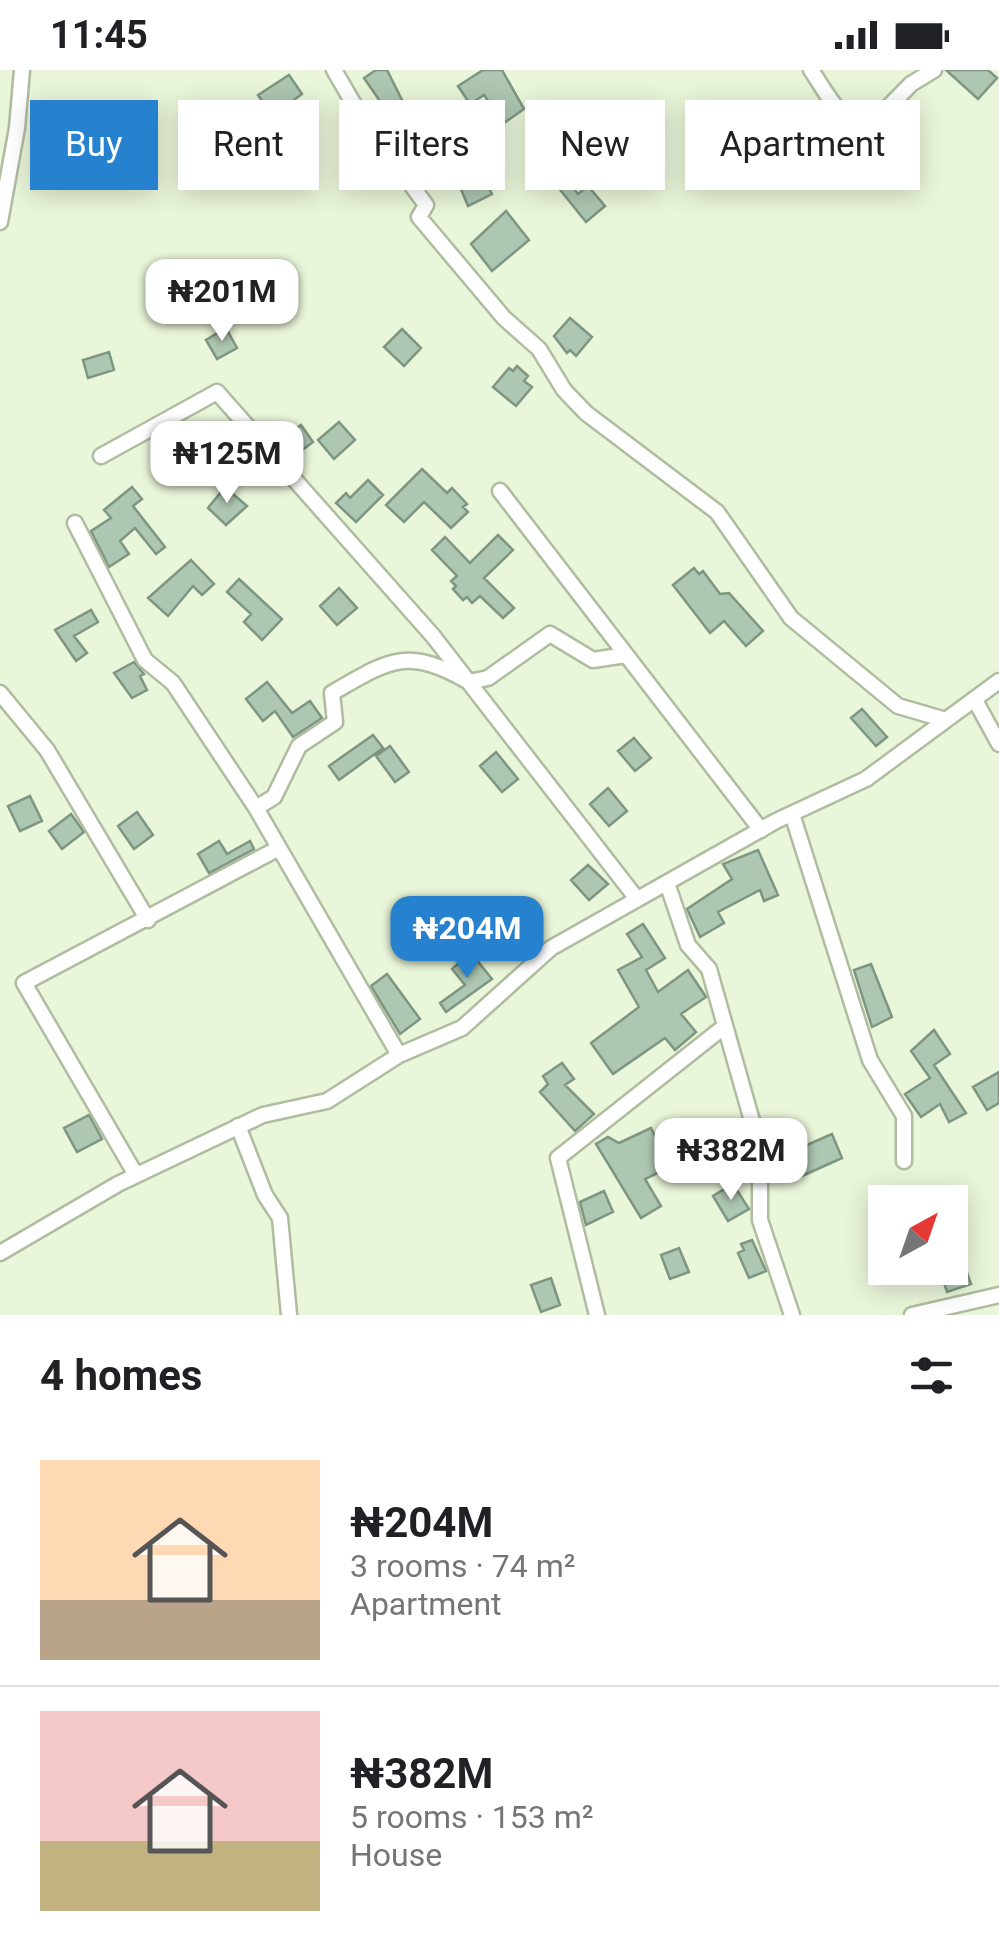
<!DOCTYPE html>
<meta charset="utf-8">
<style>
body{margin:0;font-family:Roboto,sans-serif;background:#f2f2f2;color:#202124;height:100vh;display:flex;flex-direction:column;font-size:38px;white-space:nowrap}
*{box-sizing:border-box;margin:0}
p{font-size:32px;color:#757577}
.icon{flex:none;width:55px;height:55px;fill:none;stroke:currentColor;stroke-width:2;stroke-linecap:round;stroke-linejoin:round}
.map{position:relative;height:1245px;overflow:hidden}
.sheet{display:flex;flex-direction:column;background:#fff;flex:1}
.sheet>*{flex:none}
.hud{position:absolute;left:30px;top:30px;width:940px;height:90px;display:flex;gap:20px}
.needle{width:65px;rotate:40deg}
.controls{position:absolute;left:868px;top:1115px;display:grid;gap:20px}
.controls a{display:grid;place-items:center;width:100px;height:100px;border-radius:0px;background:#fff;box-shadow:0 5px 25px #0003;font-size:50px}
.price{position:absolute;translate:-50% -85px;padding:0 22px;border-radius:20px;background:#fff;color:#222;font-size:32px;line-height:65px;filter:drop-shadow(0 2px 5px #0008)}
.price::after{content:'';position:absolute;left:50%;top:60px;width:30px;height:22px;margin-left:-15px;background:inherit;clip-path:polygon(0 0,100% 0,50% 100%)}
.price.selected{background:#2681ce;color:#fff}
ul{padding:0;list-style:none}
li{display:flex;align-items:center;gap:30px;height:250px;padding:0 40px}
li+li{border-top:2px solid #e0e0e0}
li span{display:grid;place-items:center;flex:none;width:280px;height:200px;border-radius:0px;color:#555}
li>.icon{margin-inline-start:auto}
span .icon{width:120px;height:120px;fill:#fffc;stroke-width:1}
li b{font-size:42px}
h2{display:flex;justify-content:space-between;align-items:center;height:120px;padding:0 40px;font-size:42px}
.pill{padding:0 35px;border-radius:0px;background:#fff;box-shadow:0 5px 25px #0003;font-size:35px;line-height:90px}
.pill.selected{background:#2681ce;color:#fff}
.status{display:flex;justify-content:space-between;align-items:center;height:70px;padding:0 50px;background:#fff;direction:ltr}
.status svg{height:28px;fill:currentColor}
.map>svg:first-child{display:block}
.building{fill:#aec7b2;stroke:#7d9682;stroke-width:2.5}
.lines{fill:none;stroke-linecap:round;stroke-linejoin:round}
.minor-casing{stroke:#b0bca0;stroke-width:19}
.minor{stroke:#fff;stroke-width:14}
</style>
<div class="status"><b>11:45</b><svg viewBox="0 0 49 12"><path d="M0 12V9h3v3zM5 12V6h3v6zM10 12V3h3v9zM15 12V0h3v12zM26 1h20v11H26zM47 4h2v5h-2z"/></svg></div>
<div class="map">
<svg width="999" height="1245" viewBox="0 0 999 1245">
<rect width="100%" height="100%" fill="#eaf6d9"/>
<path class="building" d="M 376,0 L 387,0 L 411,48 L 391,60 L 376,37 L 382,34 L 364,8 Z
M 483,0 L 502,0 L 524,39 L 504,53 L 484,25 L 470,34 L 458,16 Z
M 946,0 L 988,0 L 997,8 L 978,29 Z
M 289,5 L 302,24 L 272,46 L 258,25 Z
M 585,38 L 603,57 L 586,74 L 564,58 Z
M 796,43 L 810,65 L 794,76 L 779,54 Z
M 479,101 L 492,124 L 468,136 L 458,112 Z
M 562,104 L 578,124 L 588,116 L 605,136 L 586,152 L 553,111 Z
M 506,141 L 529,170 L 492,201 L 471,174 Z
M 570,248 L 592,267 L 576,286 L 570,280 L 567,283 L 554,266 Z
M 226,258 L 237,278 L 217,289 L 206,270 Z
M 402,259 L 421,278 L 404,296 L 384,277 Z
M 109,282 L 114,300 L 88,308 L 83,290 Z
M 517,296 L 528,306 L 524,311 L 532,317 L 516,336 L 493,317 L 509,298 L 513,301 Z
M 339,352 L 355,370 L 334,389 L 318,370 Z
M 301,355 L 313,372 L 293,387 L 280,369 Z
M 219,370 L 241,394 L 218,416 L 195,392 Z
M 422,399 L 447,423 L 452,418 L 467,434 L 463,437 L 468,442 L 451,458 L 424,432 L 404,452 L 386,435 Z
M 368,410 L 383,425 L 356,452 L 336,433 L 346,423 L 350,428 Z
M 132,417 L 142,429 L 133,436 L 165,477 L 156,484 L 135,458 L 120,471 L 129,484 L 109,497 L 91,461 L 111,448 L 104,440 Z
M 225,417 L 247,436 L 226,455 L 208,438 Z
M 498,465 L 513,480 L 484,508 L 514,538 L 503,548 L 480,526 L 472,533 L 467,527 L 463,530 L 453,519 L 456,516 L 451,511 L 457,506 L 432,480 L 445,467 L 470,493 Z
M 191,490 L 214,514 L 202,525 L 193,516 L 168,546 L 148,528 Z
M 694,498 L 699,504 L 703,501 L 720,524 L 729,523 L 763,561 L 746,576 L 724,551 L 710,563 L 673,515 Z
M 239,509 L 282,549 L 262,570 L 244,552 L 251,544 L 227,522 Z
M 339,518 L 357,538 L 337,555 L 320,536 Z
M 91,540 L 98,552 L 74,566 L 87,583 L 76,591 L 55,560 Z
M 134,592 L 144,604 L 140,606 L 147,620 L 132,628 L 114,603 Z
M 267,612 L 292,643 L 310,631 L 322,648 L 293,667 L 275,641 L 263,651 L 246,629 Z
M 862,639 L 887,667 L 876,676 L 851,648 Z
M 373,665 L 383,678 L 339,710 L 329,696 Z
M 634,668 L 651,688 L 635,701 L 618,681 Z
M 390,676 L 409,702 L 395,712 L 376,686 Z
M 496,682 L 518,709 L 502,722 L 480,696 Z
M 608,718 L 627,741 L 609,756 L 590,734 Z
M 30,726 L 42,751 L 20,761 L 8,736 Z
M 137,742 L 153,765 L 134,779 L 118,756 Z
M 71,744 L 84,762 L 62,779 L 49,761 Z
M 219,771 L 227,784 L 250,771 L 254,779 L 209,803 L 198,784 Z
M 758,780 L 778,825 L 764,831 L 760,820 L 718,842 L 724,853 L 700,867 L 687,839 L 732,809 L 723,794 Z
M 588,795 L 608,814 L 589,830 L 571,810 Z
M 643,854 L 665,888 L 646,900 L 658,922 L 688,900 L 706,927 L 681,944 L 696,962 L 675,980 L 665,968 L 613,1004 L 591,973 L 639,937 L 618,900 L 642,887 L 627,864 Z
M 471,883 L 492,909 L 446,942 L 440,933 L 465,915 L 452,899 Z
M 871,894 L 892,947 L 872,957 L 854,900 Z
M 387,904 L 420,949 L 400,964 L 371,916 Z
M 934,960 L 950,984 L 934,995 L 966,1043 L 949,1052 L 940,1034 L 921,1047 L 905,1024 L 930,1008 L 911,981 Z
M 562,993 L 574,1009 L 565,1015 L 594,1044 L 575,1061 L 540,1022 L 548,1014 L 543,1006 Z
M 999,1002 L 999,1033 L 987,1040 L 973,1017 Z
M 89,1045 L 102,1069 L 77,1082 L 64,1058 Z
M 651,1058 L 670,1097 L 645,1109 L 661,1136 L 641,1148 L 596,1074 L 608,1067 L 619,1073 Z
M 832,1064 L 842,1088 L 802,1106 L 791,1082 Z
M 733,1114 L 749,1139 L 728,1151 L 713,1126 Z
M 604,1121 L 613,1142 L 586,1155 L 580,1132 Z
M 950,1155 L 971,1214 L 947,1222 L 939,1198 L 950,1198 Z
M 752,1170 L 766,1201 L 749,1208 L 738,1183 L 744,1180 L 741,1174 Z
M 679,1178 L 689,1202 L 670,1209 L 661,1185 Z
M 551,1208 L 560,1235 L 541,1242 L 531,1215 Z"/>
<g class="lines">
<defs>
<path id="minor" d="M 334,0 L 359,43 L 426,135 L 419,147 L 504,248 L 539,279 L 564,320 L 586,343 L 717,442 L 791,548 L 898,636 L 946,650
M 811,0 C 825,20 841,55 868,58 L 911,14 L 934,0
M 0,152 L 17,58 L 22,0
M 101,386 L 217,322 L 433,566 L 637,829
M 500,421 L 761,760
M 75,453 L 145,590 L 173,613 L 256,738 L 399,985
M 0,623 L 47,680 L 148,850
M 975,630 L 999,674
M 256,738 L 274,727 L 299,676 L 335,652 L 332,623 C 389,590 407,576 469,612 L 488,608 L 550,564 L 593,590 L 626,585
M 792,744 L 870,990 L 904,1046 L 904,1091
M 667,813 L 688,875 L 709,899 L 760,1079 L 760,1150 L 792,1245
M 238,1056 L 265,1125 L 280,1148 L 289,1245
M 136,1105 L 24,913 L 279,778
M 0,1183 L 118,1114 L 263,1045 L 327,1031 L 399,985 L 462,958 L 551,878 L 776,751 L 866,709 L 999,611
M 597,1245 L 558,1088 L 725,956
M 912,1245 L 999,1225"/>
</defs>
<use href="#minor" class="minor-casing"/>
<use href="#minor" class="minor"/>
</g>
</svg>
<div class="controls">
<a><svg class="needle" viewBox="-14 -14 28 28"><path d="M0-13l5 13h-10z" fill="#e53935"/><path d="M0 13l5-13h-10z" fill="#757577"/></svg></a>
</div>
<b class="price" style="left:222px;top:274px">₦201M</b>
<b class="price" style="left:227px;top:436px">₦125M</b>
<b class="price selected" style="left:467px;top:911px">₦204M</b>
<b class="price" style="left:731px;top:1133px">₦382M</b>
<div class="hud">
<a class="pill selected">Buy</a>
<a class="pill">Rent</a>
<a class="pill">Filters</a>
<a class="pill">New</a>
<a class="pill">Apartment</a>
</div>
</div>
<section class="sheet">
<h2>4 homes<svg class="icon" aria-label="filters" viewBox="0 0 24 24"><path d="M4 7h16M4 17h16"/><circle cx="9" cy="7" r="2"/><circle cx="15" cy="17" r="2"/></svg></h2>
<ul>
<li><span style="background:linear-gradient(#ffd9b3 70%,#b9a48a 0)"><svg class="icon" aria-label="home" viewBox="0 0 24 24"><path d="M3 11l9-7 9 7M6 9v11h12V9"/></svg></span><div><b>₦204M</b><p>3 rooms · 74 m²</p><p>Apartment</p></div></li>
<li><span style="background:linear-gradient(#f6c9c9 65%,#c2b280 0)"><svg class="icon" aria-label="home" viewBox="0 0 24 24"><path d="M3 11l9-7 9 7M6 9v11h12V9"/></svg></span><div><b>₦382M</b><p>5 rooms · 153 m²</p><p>House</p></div></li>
</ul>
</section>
